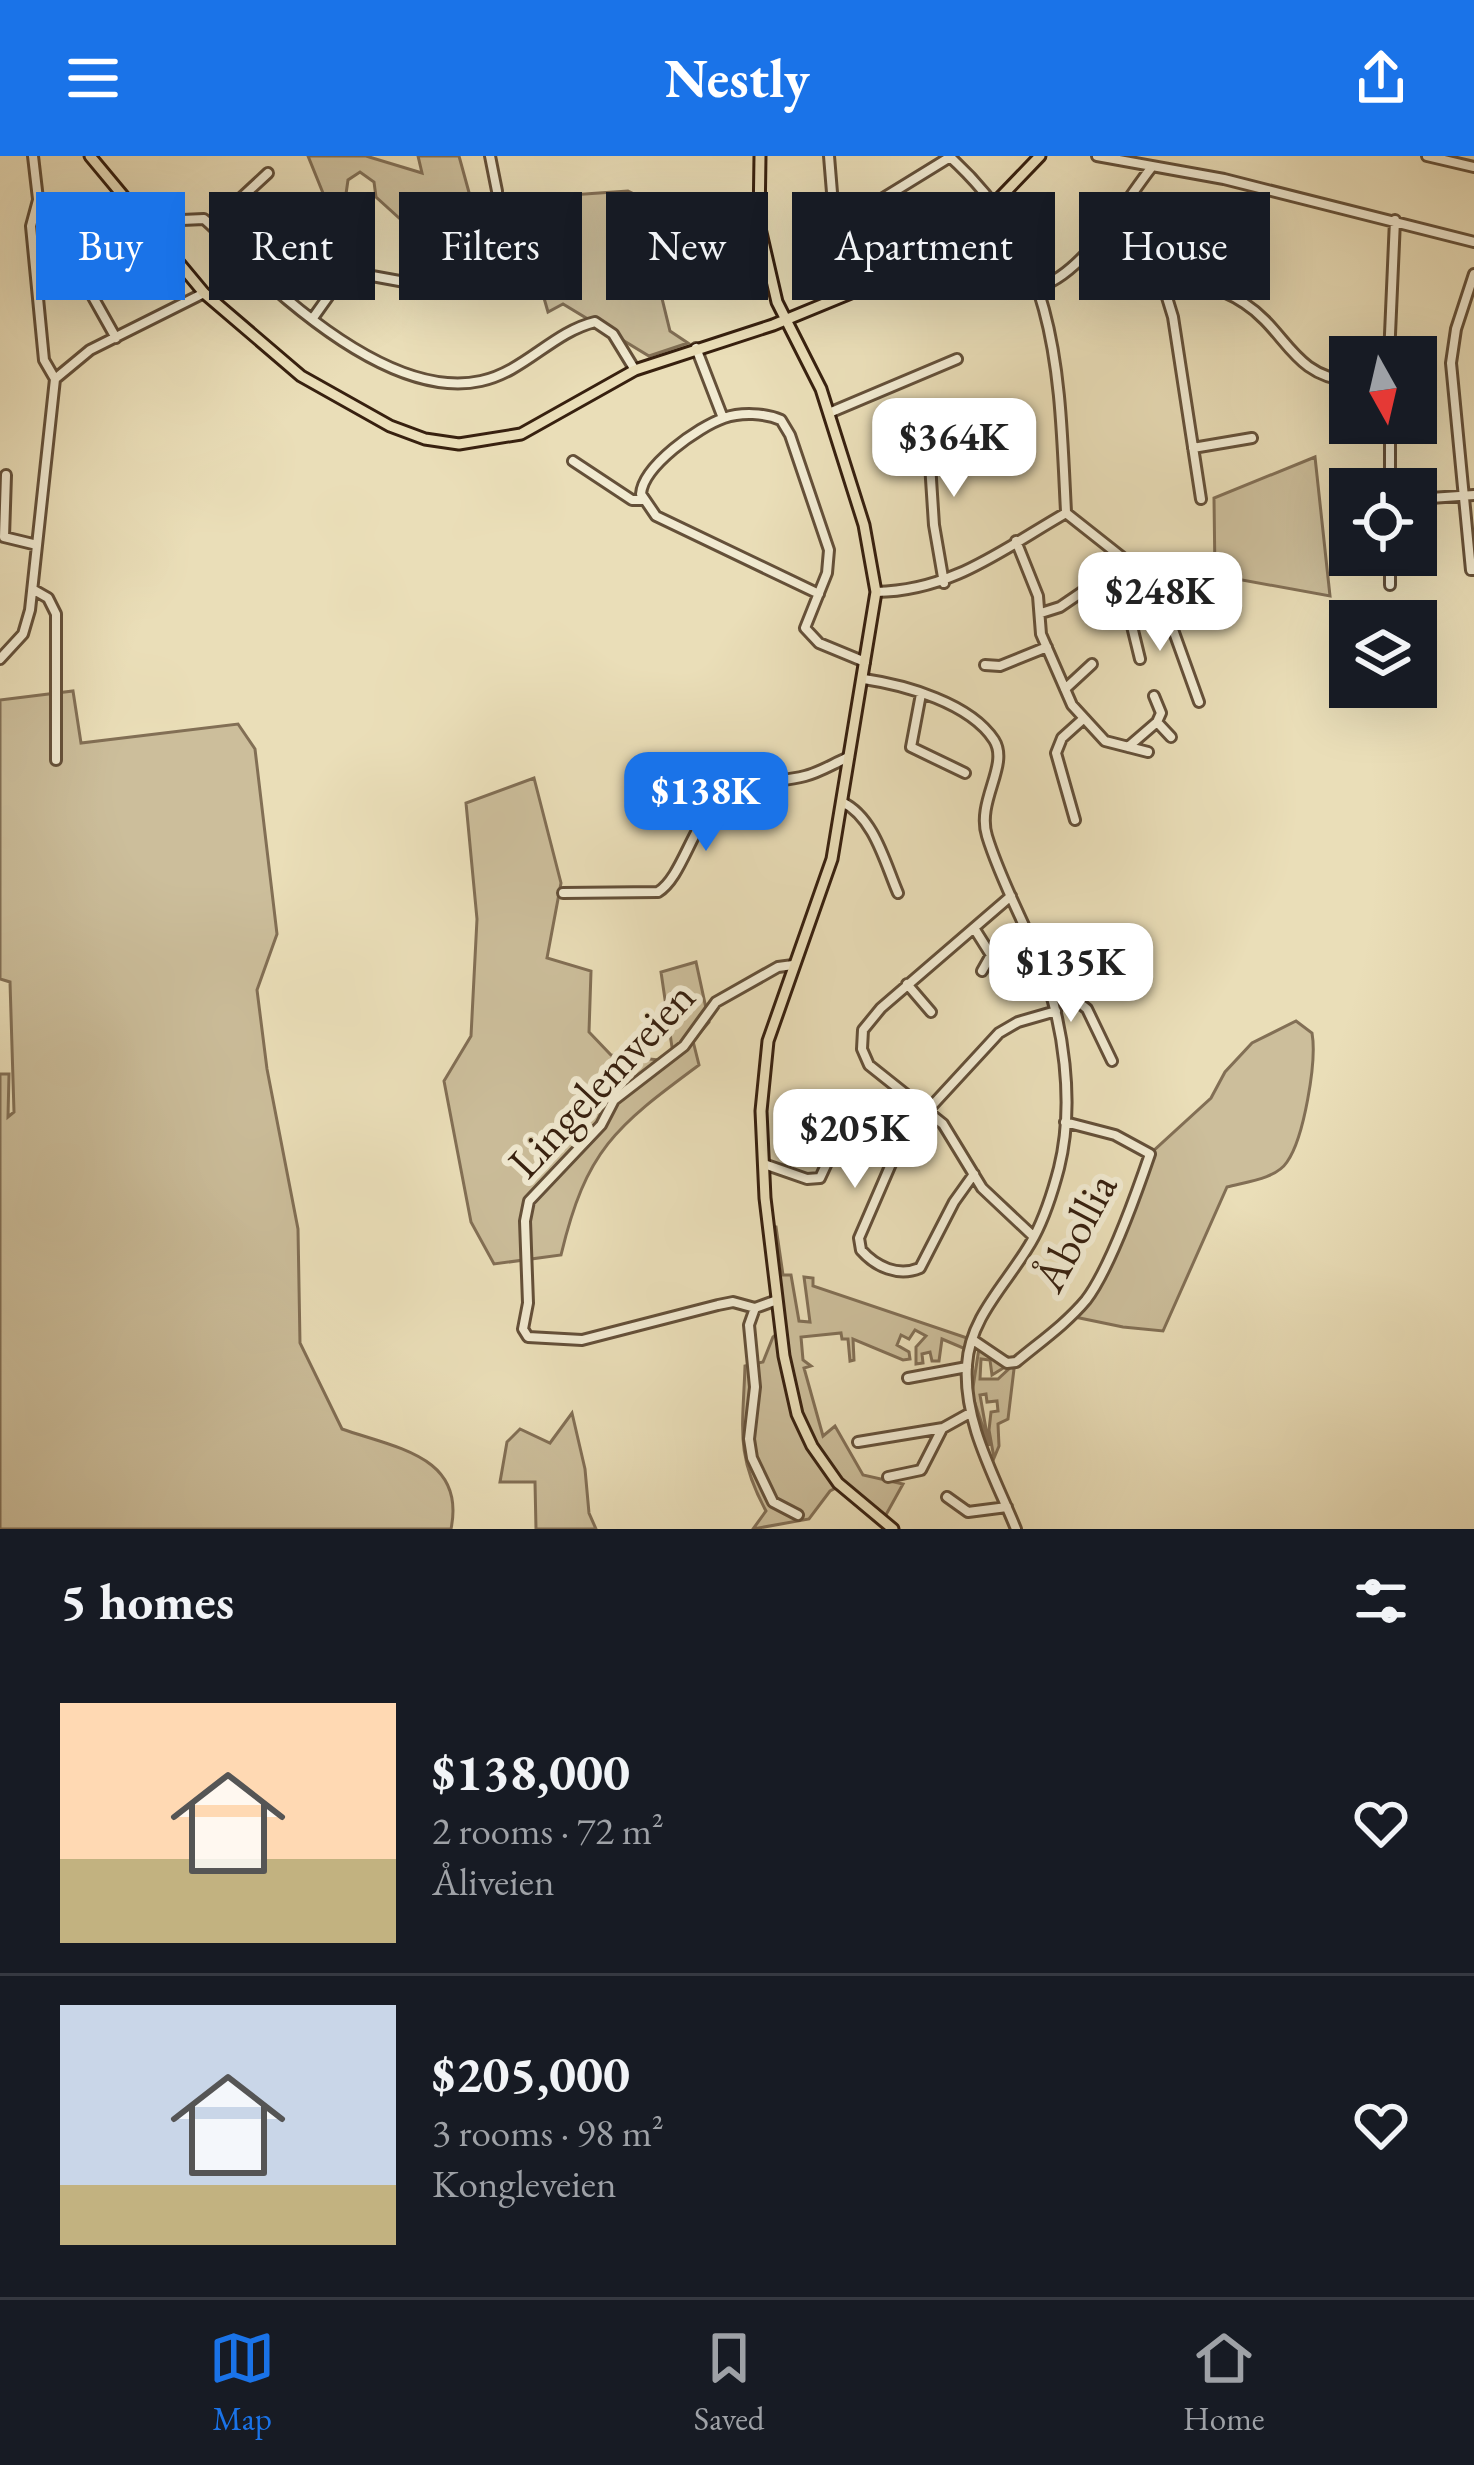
<!DOCTYPE html>
<meta charset="utf-8">
<style>
body{margin:0;font-family:"EB Garamond",serif;background:#242831;color:#f1f3f6;height:100vh;display:flex;flex-direction:column;font-size:45px;white-space:nowrap}
*{box-sizing:border-box;margin:0}
p{font-size:39px;color:#9ea1a6}
.icon{flex:none;width:66px;height:66px;fill:none;stroke:currentColor;stroke-width:2;stroke-linecap:round;stroke-linejoin:round}
.map{position:relative;height:1373px;overflow:hidden}
.side{display:flex;flex-direction:column;background:#171b24;flex:1}
.side>*{flex:none}
.top-card{position:absolute;left:36px;top:36px;width:1404px;height:108px;display:flex;gap:24px}
.needle{width:78px;rotate:172deg}
.fabs{position:absolute;left:1329px;top:180px;display:grid;gap:24px}
.fabs a{display:grid;place-items:center;width:108px;height:108px;border-radius:0px;background:#171b24;box-shadow:0 12px 48px #0002;font-size:60px}
.price{position:absolute;translate:-50% -102px;padding:0 27px;border-radius:24px;background:#fff;color:#222;font-size:39px;line-height:78px;filter:drop-shadow(0 3px 6px #0008)}
.price::after{content:'';position:absolute;left:50%;top:72px;width:36px;height:27px;margin-left:-18px;background:inherit;clip-path:polygon(0 0,100% 0,50% 100%)}
.price.current{background:#1a73e8;color:#fff}
ul{padding:0;list-style:none}
li{display:flex;align-items:center;gap:36px;height:300px;padding:0 60px}
li+li{border-top:3px solid #363941}
li span{display:grid;place-items:center;flex:none;width:336px;height:240px;border-radius:0px;color:#555}
li>.icon{margin-inline-start:auto}
span .icon{width:144px;height:144px;fill:#fffc;stroke-width:1}
li b{font-size:51px}
h2{display:flex;justify-content:space-between;align-items:center;height:144px;padding:0 60px;font-size:51px}
.pill{padding:0 42px;border-radius:0px;background:#171b24;box-shadow:0 12px 48px #0002;font-size:42px;line-height:108px}
.pill.current{background:#1a73e8;color:#fff}
header{display:flex;justify-content:space-between;align-items:center;height:156px;padding:0 60px;background:#1a73e8;color:#fff;font-size:54px;font-weight:700}
.menu{display:flex;justify-content:space-around;align-items:center;height:168px;border-top:3px solid #363941;background:#171b24;font-size:33px;color:#9ea1a6}
.menu a{display:grid;justify-items:center;gap:6px}
.menu .current{color:#1a73e8}
.map>svg:first-child{display:block}
.green{fill:#ccbe9b;stroke:#826f55;stroke-width:3}
.lines{fill:none;stroke-linecap:round;stroke-linejoin:round}
.minor-casing{stroke:#645039;stroke-width:14}
.major-casing{stroke:#37200f;stroke-width:15}
.minor{stroke:#f1ead1;stroke-width:8}
.major{stroke:#eadeb8;stroke-width:9}
.labels{text-anchor:middle;stroke-width:12;stroke-linejoin:round;paint-order:stroke}
.street-label{font-size:45px;fill:#37200f;stroke:#f1ead1}
</style>
<header><svg class="icon" aria-label="menu" viewBox="0 0 24 24"><path d="M4 6h16M4 12h16M4 18h16"/></svg>Nestly<svg class="icon" aria-label="share" viewBox="0 0 24 24"><path d="M12 15V3M7 8l5-5 5 5M5 13v7h14v-7"/></svg></header>
<div class="map">
<svg width="1474" height="1373" viewBox="0 0 1474 1373">
<rect width="100%" height="100%" fill="#eadeb8"/>
<filter id="stains"><feTurbulence type="fractalNoise" baseFrequency=".00167" numOctaves="4"/><feColorMatrix values="0 0 0 0 .2 0 0 0 0 .09 0 0 0 0 .02 0 0 0 .5 -.17"/></filter>
<radialGradient id="worn" r=".72"><stop offset=".6" stop-color="#630" stop-opacity="0"/><stop offset="1" stop-color="#630" stop-opacity=".3"/></radialGradient>
<path class="green" d="M 308,0 L 366,0 L 422,17 L 418,0 L 459,0 L 470,40 L 409,71 L 376,41 L 374,26 L 360,16 L 348,24 L 344,52 L 325,42 Z
M 628,35 L 679,60 L 657,122 L 670,175 L 688,187 L 649,200 L 563,148 L 548,156 L 540,128 L 506,119 L 515,80 L 513,43 Z
M 1315,301 L 1330,440 L 1215,419 L 1214,342 Z
M 73,535 L 81,587 L 238,568 L 255,593 L 277,778 L 257,834 L 267,913 L 298,1073 L 300,1187 L 342,1273 C 396,1292 466,1300 451,1373 L 0,1373 L 0,918 L 9,918 L 8,961 L 14,956 L 10,826 L 0,823 L 0,544 Z
M 534,622 L 561,727 L 547,802 L 591,815 L 589,876 L 611,899 L 659,904 L 673,898 L 661,816 L 696,806 L 709,866 L 693,885 L 699,909 C 615,971 586,994 561,1099 L 494,1108 L 471,1066 L 444,925 L 471,880 L 477,763 L 466,647 Z
M 1296,865 L 1312,877 C 1317,905 1304,982 1287,1006 C 1276,1023 1245,1026 1227,1031 L 1163,1175 L 1123,1171 L 1070,1160 L 1089,1140 L 1150,998 L 1211,942 L 1225,916 L 1252,887 Z
M 769,1071 L 776,1071 L 783,1119 L 791,1119 L 799,1165 L 810,1166 L 804,1121 L 813,1122 L 813,1130 L 973,1184 L 970,1195 L 942,1183 L 939,1205 L 932,1205 L 930,1196 L 922,1198 L 923,1207 L 916,1208 L 916,1191 L 926,1180 L 915,1174 L 909,1183 L 901,1179 L 897,1189 L 909,1196 L 910,1203 L 903,1204 L 853,1183 L 854,1204 L 850,1205 L 848,1183 L 842,1183 L 841,1177 L 801,1181 L 803,1204 L 811,1210 L 804,1212 L 823,1280 L 835,1270 L 863,1319 L 903,1328 L 882,1366 L 840,1330 L 830,1335 L 809,1363 L 753,1373 L 766,1355 C 735,1298 743,1272 745,1210 L 763,1206 L 773,1181 L 781,1175 Z
M 979,1192 L 1005,1211 L 992,1219 L 990,1204 L 981,1203 L 980,1223 L 998,1223 L 1011,1211 L 1014,1213 L 1008,1263 L 998,1268 L 999,1290 L 994,1302 L 989,1274 L 991,1256 L 998,1255 L 997,1245 L 987,1246 L 986,1238 L 980,1239 L 989,1290 L 972,1238 Z
M 572,1257 L 585,1313 L 589,1357 L 596,1373 L 536,1373 L 535,1326 L 500,1326 L 507,1286 L 520,1273 L 550,1287 Z"/>
<g class="lines">
<defs>
<path id="minor" d="M 33,0 L 38,43 L 116,182
M 490,0 L 497,35
M 829,0 L 835,73 L 856,135
M 949,0 C 1060,100 1059,217 1066,356
M 1097,0 L 1224,23 L 1474,86
M 1427,0 L 1474,11
M 38,44 L 31,70 L 44,204 L 55,223
M 834,64 L 872,49 L 950,1
M 212,69 L 268,17
M 1105,75 L 1161,122 L 1173,161 L 1201,343
M 157,82 L 182,64 L 204,63 C 223,79 238,99 256,116 C 310,166 403,242 481,225 C 524,216 553,176 595,166 L 613,178 L 635,214
M 1474,118 L 1456,173 L 1451,207 L 1471,414 L 1474,414
M 1161,122 C 1189,126 1221,131 1244,147 C 1287,175 1292,220 1350,225
M 1039,131 C 1084,117 1123,48 1151,12
M 313,162 L 335,131 L 361,118 L 449,134
M 696,192 L 723,262
M 1389,201 L 1395,64
M 829,257 L 957,203
M 1390,267 L 1390,333
M 1193,292 L 1252,282
M 573,305 L 632,344 L 643,344
M 6,319 L 4,381 L 37,389
M 1416,343 L 1474,339
M 1016,385 L 1038,440 L 1041,478 L 1072,549 L 1105,585 L 1148,596
M 944,427 L 934,369 L 929,292 L 979,269
M 1390,429 L 1390,399
M 34,434 L 48,442 L 56,458 L 56,604
M 876,436 C 952,435 1003,393 1066,357 L 1157,429 L 1199,546
M 819,438 L 656,360 L 641,338 C 643,310 698,271 724,262 C 741,256 765,257 781,264 L 790,279 L 829,394 L 827,417 L 805,472 L 819,487 L 865,506
M 1041,457 L 1060,451 L 1126,406
M 0,503 L 23,478 L 30,454 L 55,223 L 90,194 L 204,137
M 1140,503 L 1130,462 L 1160,435
M 985,509 L 1000,510 L 1047,491
M 864,523 C 905,529 970,547 994,584 C 1010,609 976,645 987,680 C 1000,723 1023,764 1040,806 C 1064,867 1075,948 1059,1012 C 1053,1035 1045,1060 1034,1081 C 1012,1123 970,1158 967,1209 C 963,1266 995,1321 1016,1373
M 1065,533 L 1092,508
M 921,538 L 911,591 L 965,617
M 1157,566 L 1171,581
M 1128,591 L 1157,566 L 1161,557 L 1154,540
M 842,646 C 874,661 885,707 898,737
M 1075,664 L 1056,597 L 1062,582 L 1082,564
M 563,737 L 658,736 C 681,722 691,673 715,649 C 739,624 773,628 805,620 C 821,616 834,607 849,601
M 1011,740 L 881,852 L 863,874 L 862,893 L 869,909 L 943,968 L 982,1032 L 1033,1080
M 974,772 L 991,799 L 982,815
M 1046,820 L 1087,853 L 1112,905
M 907,828 L 931,856
M 764,1008 L 807,1023 L 820,1022 L 839,981 L 806,962
M 974,1018 L 954,1046 L 920,1112 C 898,1121 876,1111 861,1094 L 859,1082 L 891,1008 L 928,954 L 999,877 L 1018,866 L 1056,855
M 777,1144 L 755,1152 L 749,1169 L 755,1231 L 749,1283 L 752,1302 L 773,1346 L 798,1359
M 755,1152 L 733,1146 L 718,1149 L 582,1184 L 528,1181 L 523,1173 L 528,1147 L 525,1065 L 529,1045 L 601,969 L 614,944 L 684,890 L 716,846 L 778,811 L 793,809
M 973,1184 L 1007,1207 L 1016,1206 C 1040,1186 1066,1168 1086,1144 C 1109,1114 1137,1036 1150,998 L 1115,979 L 1065,966
M 908,1222 L 967,1211
M 858,1286 L 943,1272 L 970,1257
M 888,1321 L 921,1314 L 942,1273
M 947,1341 L 968,1356 L 1007,1351"/>
<path id="major" d="M 90,0 L 204,137 L 301,220 L 390,270 L 425,283 L 459,288 L 521,278 L 635,214 L 773,169 L 914,111 L 966,77 L 1040,0
M 760,0 L 759,68 L 777,146 L 821,233 L 864,369 L 876,436 L 832,703 L 768,885 L 761,955 L 765,1042 L 784,1200 L 797,1258 L 812,1290 L 838,1327 L 893,1373"/>
</defs>
<use href="#minor" class="minor-casing"/>
<use href="#major" class="major-casing"/>
<use href="#minor" class="minor"/>
<use href="#major" class="major"/>
</g>
<g class="labels">
<g class="street-label">
<text transform="translate(601 923) rotate(-47)" y="16">Lingelemveien</text>
<text transform="translate(1074 1076) rotate(-62)" y="16">Åbollia</text>
</g>
</g>
<rect width="100%" height="100%" filter="url(#stains)"/>
<rect width="100%" height="100%" fill="url(#worn)"/>
</svg>
<div class="fabs">
<a><svg class="needle" viewBox="-14 -14 28 28"><path d="M0-13l5 13h-10z" fill="#e53935"/><path d="M0 13l5-13h-10z" fill="#9ea1a6"/></svg></a>
<a><svg class="icon" aria-label="locate" viewBox="0 0 24 24"><circle cx="12" cy="12" r="6"/><path d="M12 2v4M12 18v4M2 12h4M18 12h4"/></svg></a>
<a><svg class="icon" aria-label="layers" viewBox="0 0 24 24"><path d="M12 4l9 5-9 5-9-5zM3 14l9 5 9-5"/></svg></a>
</div>
<b class="price" style="left:954px;top:344px">$364K</b>
<b class="price" style="left:1160px;top:498px">$248K</b>
<b class="price current" style="left:706px;top:698px">$138K</b>
<b class="price" style="left:1071px;top:869px">$135K</b>
<b class="price" style="left:855px;top:1035px">$205K</b>
<div class="top-card">
<a class="pill current">Buy</a>
<a class="pill">Rent</a>
<a class="pill">Filters</a>
<a class="pill">New</a>
<a class="pill">Apartment</a>
<a class="pill">House</a>
</div>
</div>
<section class="side">
<h2>5 homes<svg class="icon" aria-label="filters" viewBox="0 0 24 24"><path d="M4 7h16M4 17h16"/><circle cx="9" cy="7" r="2"/><circle cx="15" cy="17" r="2"/></svg></h2>
<ul>
<li><span style="background:linear-gradient(#ffd9b3 65%,#c2b280 0)"><svg class="icon" aria-label="home" viewBox="0 0 24 24"><path d="M3 11l9-7 9 7M6 9v11h12V9"/></svg></span><div><b>$138,000</b><p>2 rooms · 72 m²</p><p>Åliveien</p></div><svg class="icon" aria-label="heart" viewBox="0 0 24 24"><path d="M12 20l-8-8c-3-5 5-10 8-4 3-6 11-1 8 4z"/></svg></li>
<li><span style="background:linear-gradient(#c9d6e8 75%,#c2b280 0)"><svg class="icon" aria-label="home" viewBox="0 0 24 24"><path d="M3 11l9-7 9 7M6 9v11h12V9"/></svg></span><div><b>$205,000</b><p>3 rooms · 98 m²</p><p>Kongleveien</p></div><svg class="icon" aria-label="heart" viewBox="0 0 24 24"><path d="M12 20l-8-8c-3-5 5-10 8-4 3-6 11-1 8 4z"/></svg></li>
</ul>
</section>
<nav class="menu">
<a class="current"><svg class="icon" aria-label="map" viewBox="0 0 24 24"><path d="M3 6l6-2 6 2 6-2v14l-6 2-6-2-6 2zM9 4v14M15 6v14"/></svg>Map</a>
<a><svg class="icon" aria-label="saved" viewBox="0 0 24 24"><path d="M7 4h10v16l-5-4-5 4z"/></svg>Saved</a>
<a><svg class="icon" aria-label="home" viewBox="0 0 24 24"><path d="M3 11l9-7 9 7M6 9v11h12V9"/></svg>Home</a>
</nav>
